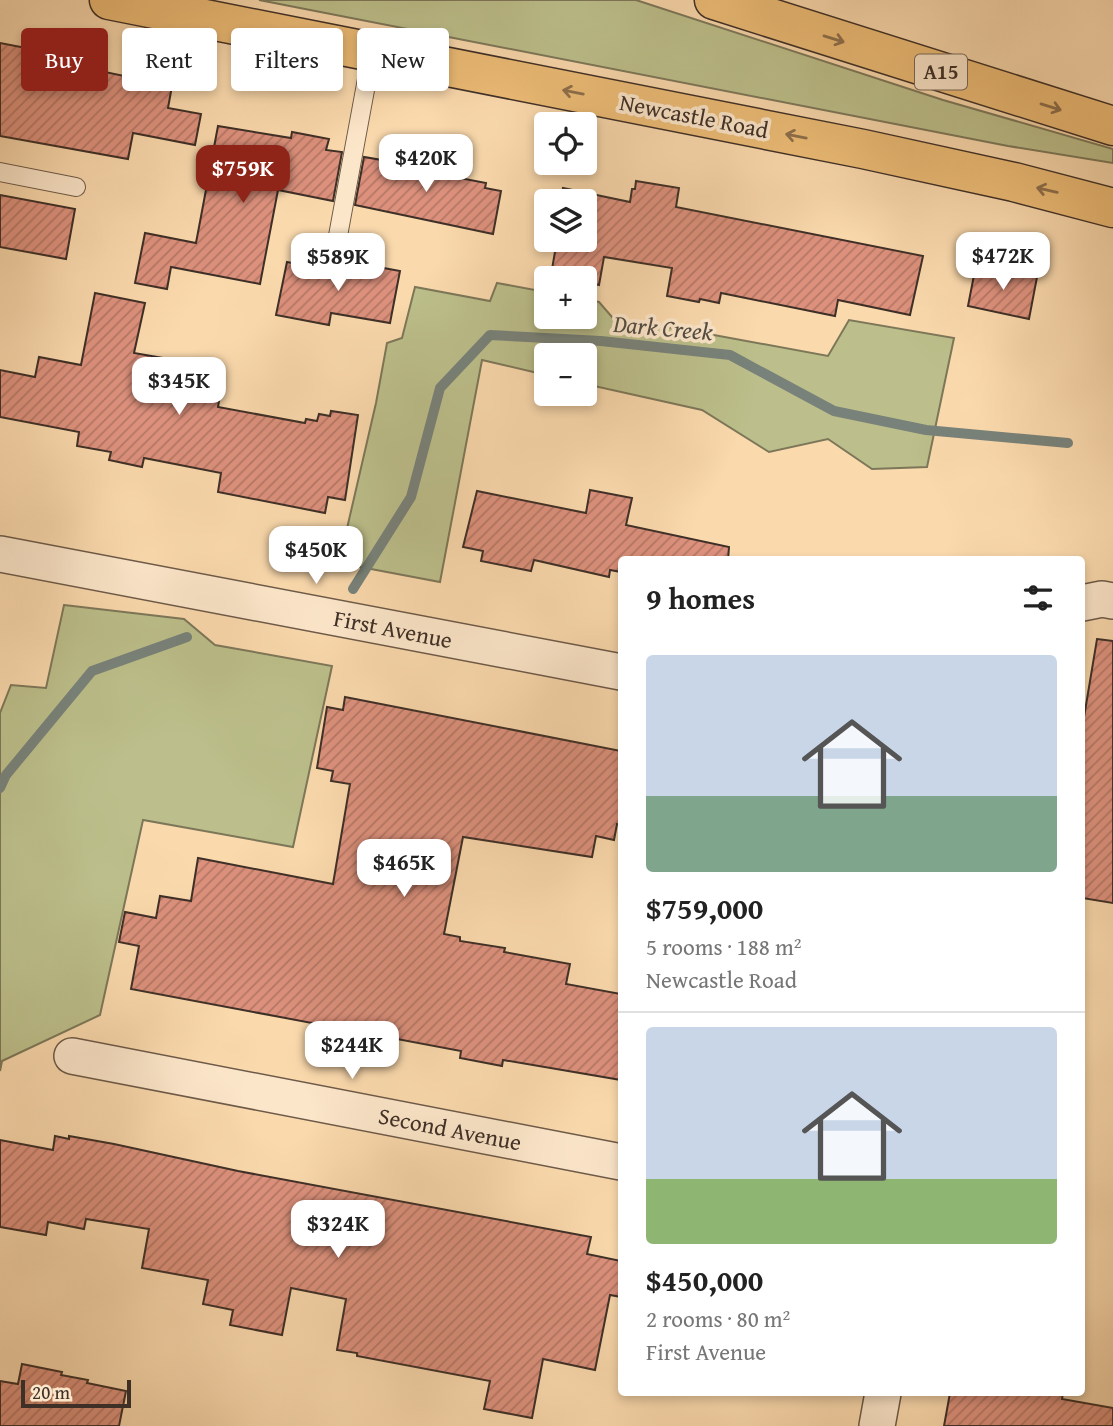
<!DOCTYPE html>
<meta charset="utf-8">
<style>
body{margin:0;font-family:"Gentium Book Plus",serif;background:#f6f6f6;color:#222;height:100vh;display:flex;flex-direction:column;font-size:26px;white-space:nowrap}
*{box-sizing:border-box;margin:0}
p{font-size:23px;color:#767676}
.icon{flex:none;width:38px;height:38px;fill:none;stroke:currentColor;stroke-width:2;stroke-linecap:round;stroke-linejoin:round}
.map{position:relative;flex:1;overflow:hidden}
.details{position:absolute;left:618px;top:556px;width:467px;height:840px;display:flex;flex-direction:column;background:#fff;border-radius:7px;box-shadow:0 4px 10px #0003}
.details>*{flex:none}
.top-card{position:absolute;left:21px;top:28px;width:492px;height:63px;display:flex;gap:14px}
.buttons{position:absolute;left:534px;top:112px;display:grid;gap:14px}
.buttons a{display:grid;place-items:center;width:63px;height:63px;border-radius:7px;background:#fff;box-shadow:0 4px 10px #0003;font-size:35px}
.scale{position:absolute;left:21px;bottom:18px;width:110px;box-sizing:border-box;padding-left:7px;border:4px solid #3e2f27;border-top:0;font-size:19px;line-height:24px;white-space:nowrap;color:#3e2f27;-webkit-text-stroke:5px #fce6ca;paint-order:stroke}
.price{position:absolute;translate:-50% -60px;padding:0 16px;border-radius:14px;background:#fff;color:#222;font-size:23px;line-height:46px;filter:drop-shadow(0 2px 4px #0008)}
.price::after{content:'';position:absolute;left:50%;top:42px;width:21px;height:16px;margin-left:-10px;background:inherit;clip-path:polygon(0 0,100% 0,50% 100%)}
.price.on{background:#8f2418;color:#fff}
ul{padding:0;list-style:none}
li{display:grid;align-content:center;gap:14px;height:371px;padding:0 28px}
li+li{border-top:2px solid #e0e0e0}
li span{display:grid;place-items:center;height:217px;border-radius:7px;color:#555}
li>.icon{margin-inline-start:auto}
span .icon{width:126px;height:126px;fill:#fffc;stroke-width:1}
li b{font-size:30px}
h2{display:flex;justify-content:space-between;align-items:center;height:84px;padding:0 28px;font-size:30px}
.pill{padding:0 24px;border-radius:7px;background:#fff;box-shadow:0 4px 10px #0003;font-size:24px;line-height:63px}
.pill.on{background:#8f2418;color:#fff}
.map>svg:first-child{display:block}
.grass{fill:#bcbf8b;stroke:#7d7759;stroke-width:2}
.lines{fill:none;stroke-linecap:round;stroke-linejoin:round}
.stream{stroke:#78827a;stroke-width:10}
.building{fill:url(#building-hatch);stroke:#3e2f27;stroke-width:2}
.service-casing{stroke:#6d5a48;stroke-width:20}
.minor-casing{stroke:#6d5a48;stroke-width:38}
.trunk-casing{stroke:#3e2f27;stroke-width:41}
.service{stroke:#fce6ca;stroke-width:18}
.minor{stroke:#fce6ca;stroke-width:35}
.trunk{stroke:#edbc76;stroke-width:38}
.oneway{stroke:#8d6e4b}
.labels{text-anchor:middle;stroke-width:7;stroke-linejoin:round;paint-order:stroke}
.shield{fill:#fce6ca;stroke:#776658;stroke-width:2}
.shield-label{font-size:21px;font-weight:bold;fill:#3e2f27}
.street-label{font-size:23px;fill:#3e2f27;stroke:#fce6ca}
.water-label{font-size:24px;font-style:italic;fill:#514b43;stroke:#fce6ca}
</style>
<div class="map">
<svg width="1113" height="1426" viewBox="0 0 1113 1426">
<defs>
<pattern id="building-hatch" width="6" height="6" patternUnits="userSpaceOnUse" patternTransform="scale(1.75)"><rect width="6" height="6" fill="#dd917d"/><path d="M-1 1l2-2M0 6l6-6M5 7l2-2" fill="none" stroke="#b57766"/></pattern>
</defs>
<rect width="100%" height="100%" fill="#fad9ad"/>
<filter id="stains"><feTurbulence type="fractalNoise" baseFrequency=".00286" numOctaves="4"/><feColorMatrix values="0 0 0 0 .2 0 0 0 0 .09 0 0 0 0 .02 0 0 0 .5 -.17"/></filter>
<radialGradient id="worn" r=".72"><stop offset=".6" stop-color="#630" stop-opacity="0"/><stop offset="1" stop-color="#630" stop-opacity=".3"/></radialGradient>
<path class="grass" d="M 259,0 L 636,0 L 943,100 L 1113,149 L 1113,163 L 1008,146 Z
M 497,283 L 546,292 L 546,317 L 584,317 L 585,299 L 599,302 L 618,324 L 676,328 L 828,356 L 849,320 L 954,338 L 927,467 L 872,469 L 828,439 L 769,452 L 702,410 L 585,384 L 584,355 L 546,355 L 546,375 L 482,360 L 440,582 L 339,563 L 376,403 L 387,343 L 402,338 L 415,287 L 490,301 Z
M 64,605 L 184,619 L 215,645 L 332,666 L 293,847 L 143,820 L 100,1015 L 2,1061 L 0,1071 L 0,713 L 11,685 L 46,688 Z"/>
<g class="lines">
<path class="stream" d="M 353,589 L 411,497 L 440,388 L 490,335 L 601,341 L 730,355 L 834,411 L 926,430 L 1068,443
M 0,788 L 6,775 L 92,671 L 187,637"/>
</g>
<path class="building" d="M 0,43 L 99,62 L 100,71 L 172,86 L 168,108 L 201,114 L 195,145 L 133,133 L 128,159 L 0,136 Z
M 218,126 L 291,138 L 292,132 L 329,139 L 326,150 L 342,152 L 333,201 L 278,190 L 260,284 L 171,267 L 167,289 L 135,283 L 145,233 L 196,243 Z
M 384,151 L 420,158 L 418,170 L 486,183 L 485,188 L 501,191 L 493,234 L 355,205 L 364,157 L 382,160 Z
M 636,181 L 679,188 L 676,207 L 923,256 L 910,315 L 838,300 L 835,316 L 721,293 L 719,303 L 700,299 L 699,302 L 667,296 L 672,268 L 604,257 L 599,285 L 584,282 L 584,278 L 565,278 L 551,275 L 556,246 L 553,246 L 554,240 L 584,240 L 584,201 L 561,201 L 563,188 L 630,202 L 632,189 L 635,189 Z
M 0,195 L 75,209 L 66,259 L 0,247 Z
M 287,262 L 345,273 L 345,269 L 361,272 L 362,264 L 400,271 L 390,323 L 331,313 L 329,325 L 276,315 Z
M 976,265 L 1037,277 L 1029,319 L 968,306 Z
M 95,293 L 145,303 L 134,353 L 221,368 L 216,394 L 220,395 L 218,407 L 305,423 L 306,419 L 317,421 L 319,414 L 330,416 L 331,411 L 358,415 L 345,500 L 328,497 L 325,513 L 218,492 L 221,473 L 144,458 L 142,467 L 109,460 L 111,452 L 77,446 L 79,432 L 0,417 L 0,370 L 35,377 L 39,357 L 81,365 Z
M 590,490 L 632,498 L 626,525 L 729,547 L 728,560 L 621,560 L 621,572 L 610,570 L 609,577 L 534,560 L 531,571 L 481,561 L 483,551 L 463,547 L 477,491 L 586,513 Z
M 1097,639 L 1113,641 L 1113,903 L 1082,898 L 1082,729 Z
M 345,697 L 621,751 L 621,825 L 617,824 L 614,840 L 596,836 L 592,857 L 463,837 L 444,934 L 460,937 L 460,941 L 505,948 L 504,952 L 570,964 L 566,984 L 621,994 L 621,1080 L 503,1060 L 502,1066 L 460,1058 L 461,1051 L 131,989 L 139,946 L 119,942 L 125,912 L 156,918 L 160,896 L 191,901 L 198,858 L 333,884 L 350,784 L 331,781 L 333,771 L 317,768 L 327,707 L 343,710 Z
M 55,1136 L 69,1139 L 69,1136 L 114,1144 L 238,1171 L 591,1237 L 587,1254 L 621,1261 L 621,1297 L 610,1295 L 595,1370 L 543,1359 L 532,1418 L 484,1409 L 490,1381 L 357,1356 L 357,1353 L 337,1350 L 346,1299 L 291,1288 L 282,1335 L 230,1325 L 233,1310 L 203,1304 L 208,1280 L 142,1268 L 149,1229 L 86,1219 L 84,1229 L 48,1222 L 46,1235 L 0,1227 L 0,1140 L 53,1150 Z
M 22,1364 L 62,1372 L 61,1375 L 88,1380 L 87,1383 L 126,1391 L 119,1426 L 0,1426 L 0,1381 L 18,1384 Z
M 950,1393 L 1063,1393 L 1062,1399 L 1113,1408 L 1113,1426 L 944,1426 Z"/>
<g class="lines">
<defs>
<path id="service" d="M 0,172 L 76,187
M 335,252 L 372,52"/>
<path id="minor" d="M 0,554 L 621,672
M 1082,603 L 1102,599 L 1113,601
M 72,1056 L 621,1162
M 877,1426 L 883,1393"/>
<path id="trunk" d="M 109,0 L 863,149 L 1014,182 L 1113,208
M 714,0 L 1113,126"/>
</defs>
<use href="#service" class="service-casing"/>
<use href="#minor" class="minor-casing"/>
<use href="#trunk" class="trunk-casing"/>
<use href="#service" class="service"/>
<use href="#minor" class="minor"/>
<use href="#trunk" class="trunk"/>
</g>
<defs><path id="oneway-shaft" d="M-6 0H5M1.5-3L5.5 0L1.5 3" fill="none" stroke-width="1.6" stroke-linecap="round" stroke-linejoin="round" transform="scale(1.75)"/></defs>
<g class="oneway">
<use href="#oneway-shaft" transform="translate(834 39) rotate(17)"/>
<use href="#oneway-shaft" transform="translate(573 92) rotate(-169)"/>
<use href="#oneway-shaft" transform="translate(1051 107) rotate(17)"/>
<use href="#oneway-shaft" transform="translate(796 136) rotate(-169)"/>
<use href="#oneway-shaft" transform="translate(1047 190) rotate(-167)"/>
</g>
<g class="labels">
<rect class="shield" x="915" y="54.5" width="52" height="35" rx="5"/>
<g class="shield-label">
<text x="941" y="79">A15</text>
</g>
<g class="street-label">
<text transform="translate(694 116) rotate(11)" y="8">Newcastle Road</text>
<text transform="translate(393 629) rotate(11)" y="8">First Avenue</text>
<text transform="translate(450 1129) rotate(11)" y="8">Second Avenue</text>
</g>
<g class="water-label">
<text transform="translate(663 328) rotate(5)" y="8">Dark Creek</text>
</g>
</g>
<rect width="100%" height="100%" filter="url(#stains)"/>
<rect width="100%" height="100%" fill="url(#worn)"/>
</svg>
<div class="buttons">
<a><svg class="icon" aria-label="locate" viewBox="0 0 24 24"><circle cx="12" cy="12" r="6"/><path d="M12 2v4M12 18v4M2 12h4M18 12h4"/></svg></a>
<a><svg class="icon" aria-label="layers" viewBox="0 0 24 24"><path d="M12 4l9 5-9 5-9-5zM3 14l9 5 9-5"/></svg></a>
<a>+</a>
<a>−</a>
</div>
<div class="scale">20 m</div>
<b class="price" style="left:426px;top:194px">$420K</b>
<b class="price on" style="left:243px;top:205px">$759K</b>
<b class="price" style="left:1003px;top:292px">$472K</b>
<b class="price" style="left:338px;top:293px">$589K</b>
<b class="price" style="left:179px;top:417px">$345K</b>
<b class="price" style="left:316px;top:586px">$450K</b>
<b class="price" style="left:404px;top:899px">$465K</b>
<b class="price" style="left:352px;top:1081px">$244K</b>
<b class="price" style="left:338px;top:1260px">$324K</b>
<div class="top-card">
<a class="pill on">Buy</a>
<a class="pill">Rent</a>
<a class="pill">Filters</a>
<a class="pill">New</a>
</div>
<section class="details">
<h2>9 homes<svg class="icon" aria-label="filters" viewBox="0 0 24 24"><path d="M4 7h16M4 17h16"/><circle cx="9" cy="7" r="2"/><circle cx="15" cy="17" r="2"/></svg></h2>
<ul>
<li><span style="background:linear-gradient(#c9d6e8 65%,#7fa58c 0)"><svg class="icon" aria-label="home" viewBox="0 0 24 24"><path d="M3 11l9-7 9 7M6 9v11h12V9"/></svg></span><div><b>$759,000</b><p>5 rooms · 188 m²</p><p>Newcastle Road</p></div></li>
<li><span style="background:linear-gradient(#c9d6e8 70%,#8fb573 0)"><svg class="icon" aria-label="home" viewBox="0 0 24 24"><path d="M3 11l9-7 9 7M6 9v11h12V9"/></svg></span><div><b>$450,000</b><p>2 rooms · 80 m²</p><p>First Avenue</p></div></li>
</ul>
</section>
</div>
